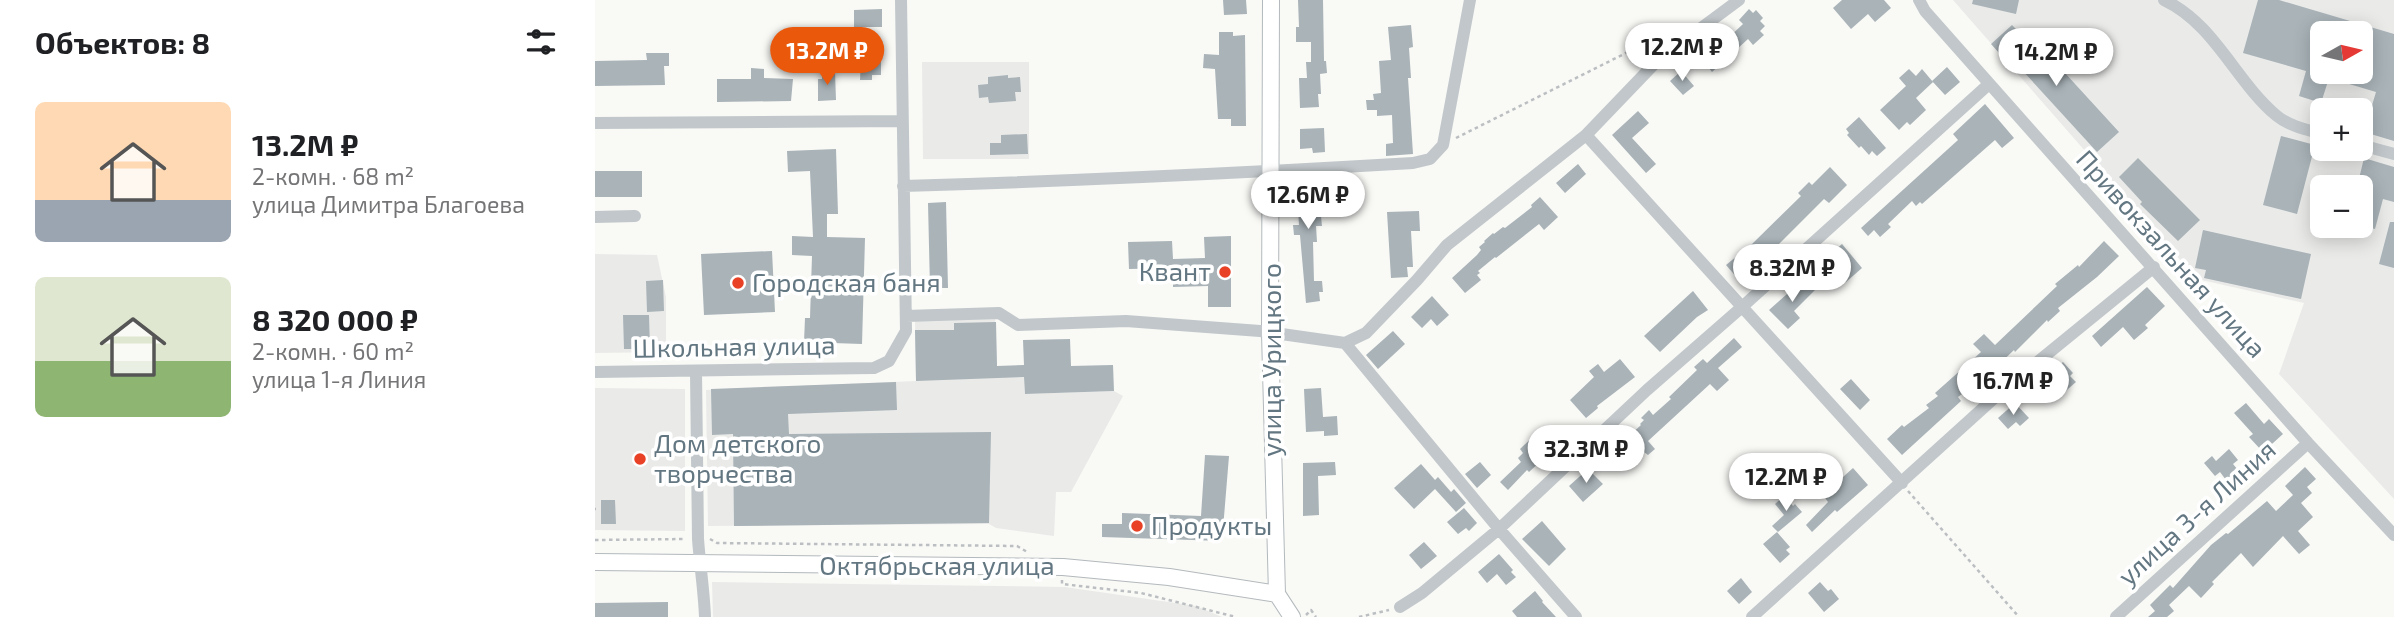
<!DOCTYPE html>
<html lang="ru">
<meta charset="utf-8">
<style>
body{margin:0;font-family:"Exo 2",sans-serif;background:#f2f2f2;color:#202124;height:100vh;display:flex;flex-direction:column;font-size:26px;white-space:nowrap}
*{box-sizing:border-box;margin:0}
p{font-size:23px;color:#757577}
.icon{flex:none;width:38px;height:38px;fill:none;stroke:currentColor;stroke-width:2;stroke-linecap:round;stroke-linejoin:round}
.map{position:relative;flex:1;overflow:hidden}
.side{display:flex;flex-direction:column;background:#fff;width:595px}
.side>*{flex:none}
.needle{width:46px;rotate:82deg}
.fabs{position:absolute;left:1715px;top:21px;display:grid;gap:14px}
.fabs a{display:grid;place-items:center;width:63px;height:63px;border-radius:10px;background:#fff;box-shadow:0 4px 18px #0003;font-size:35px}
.price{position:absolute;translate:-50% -60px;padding:0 16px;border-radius:24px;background:#fff;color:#222;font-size:23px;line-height:46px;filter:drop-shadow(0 2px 4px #0008)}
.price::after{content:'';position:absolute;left:50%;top:42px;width:21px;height:16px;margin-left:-10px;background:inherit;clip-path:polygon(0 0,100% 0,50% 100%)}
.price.on{background:#ea580c;color:#fff}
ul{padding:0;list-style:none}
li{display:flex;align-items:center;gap:21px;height:175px;padding:0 35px}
li span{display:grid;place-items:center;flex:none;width:196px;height:140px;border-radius:10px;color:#555}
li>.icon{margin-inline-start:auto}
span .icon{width:84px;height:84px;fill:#fffc;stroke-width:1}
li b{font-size:30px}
h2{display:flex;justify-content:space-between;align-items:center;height:84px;padding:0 35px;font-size:30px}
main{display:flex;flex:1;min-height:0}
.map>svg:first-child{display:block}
.built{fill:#eaeae9;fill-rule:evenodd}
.building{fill:#a9b3b8;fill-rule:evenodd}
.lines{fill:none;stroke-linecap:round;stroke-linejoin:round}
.major-casing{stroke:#b3b9bc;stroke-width:18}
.path{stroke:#bbbfc1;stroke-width:2.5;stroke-dasharray:3.5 3.5;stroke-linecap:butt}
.minor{stroke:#c1c7ca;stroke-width:12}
.major{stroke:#fff;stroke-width:16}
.poi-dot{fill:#e94126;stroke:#fff;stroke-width:2.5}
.labels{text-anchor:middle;stroke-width:7;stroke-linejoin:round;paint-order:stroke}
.street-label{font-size:26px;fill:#637782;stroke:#fff}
.poi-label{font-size:26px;fill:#637782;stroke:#fff;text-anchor:start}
</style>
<main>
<section class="side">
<h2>Объектов: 8<svg class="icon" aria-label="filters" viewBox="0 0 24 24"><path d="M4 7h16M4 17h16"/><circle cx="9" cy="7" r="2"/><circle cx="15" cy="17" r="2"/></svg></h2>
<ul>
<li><span style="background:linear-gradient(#ffd9b3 70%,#9aa5b1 0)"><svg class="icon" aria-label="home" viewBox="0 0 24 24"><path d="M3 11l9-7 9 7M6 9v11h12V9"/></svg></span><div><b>13.2M ₽</b><p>2-комн. · 68 m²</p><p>улица Димитра Благоева</p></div></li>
<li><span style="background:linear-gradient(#dfe7d0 60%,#8fb573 0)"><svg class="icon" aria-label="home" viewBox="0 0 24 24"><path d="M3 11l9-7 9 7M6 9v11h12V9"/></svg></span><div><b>8 320 000 ₽</b><p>2-комн. · 60 m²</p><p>улица 1-я Линия</p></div></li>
</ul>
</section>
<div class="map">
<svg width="1799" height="617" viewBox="0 0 1799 617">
<rect width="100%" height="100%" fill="#f9f9f6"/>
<path class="built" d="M 1358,0 L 1799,0 L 1799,499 L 1684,374 L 1709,303 L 1602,279 ZM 1727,33 L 1766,33 L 1766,72 L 1727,72 ZM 1727,110 L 1766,110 L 1766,149 L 1727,149 ZM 1727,187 L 1766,187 L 1766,226 L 1727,226 Z
M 327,62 L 434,62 L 434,159 L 328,159 Z
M 0,254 L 62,255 L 71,297 L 71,352 L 0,353 Z
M 400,318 L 402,366 L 429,368 L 430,394 L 519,391 L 528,396 L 476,492 L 461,492 L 459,536 L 401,528 L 394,524 L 113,526 L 111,390 L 321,381 L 320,320 Z
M 0,388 L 90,389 L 90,531 L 0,530 Z
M 117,582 L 470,587 L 601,606 L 627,617 L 118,617 Z"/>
<path class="building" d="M 628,0 L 651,0 L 652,14 L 629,15 Z
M 703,0 L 728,0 L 729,61 L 731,61 L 732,73 L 725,74 L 726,94 L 723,94 L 724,107 L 705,108 L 704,78 L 712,78 L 711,62 L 716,62 L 716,42 L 701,42 L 701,27 L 704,27 Z
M 1247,0 L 1289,0 L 1296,8 L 1280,22 L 1273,14 L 1256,29 L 1238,8 Z
M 1378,0 L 1424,0 L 1421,14 L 1377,4 Z
M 1663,0 L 1684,0 L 1799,34 L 1799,141 L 1769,132 L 1781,92 L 1734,78 L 1726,103 L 1704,96 L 1711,71 L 1648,53 ZM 1727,33 L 1766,33 L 1766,72 L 1727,72 Z
M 287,9 L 287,27 L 259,27 L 259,10 Z
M 1154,9 L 1158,13 L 1161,10 L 1168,18 L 1165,21 L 1170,26 L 1165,31 L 1169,35 L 1158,45 L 1153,39 L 1117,72 L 1102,53 L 1124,34 L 1130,41 L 1148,24 L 1144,20 Z
M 816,25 L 818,47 L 814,48 L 816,78 L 813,78 L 818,154 L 791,156 L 791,144 L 798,143 L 797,115 L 782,116 L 782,110 L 772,110 L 771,100 L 779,100 L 778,94 L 786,93 L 784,61 L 796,60 L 793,27 Z
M 1417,25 L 1455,64 L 1459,61 L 1524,132 L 1502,152 L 1427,70 L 1423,74 L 1396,44 Z
M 624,32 L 638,32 L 638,36 L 650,35 L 651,126 L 636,126 L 636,119 L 623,119 L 620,69 L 608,68 L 609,54 L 624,55 Z
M 51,53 L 74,53 L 74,66 L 69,66 L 70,85 L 0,86 L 0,61 L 52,60 Z
M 266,59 L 286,59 L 286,75 L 277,75 L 277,80 L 265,80 Z
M 1352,67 L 1365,82 L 1350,95 L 1337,81 Z
M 156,68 L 169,69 L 169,78 L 198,79 L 196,101 L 122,102 L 122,79 L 156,79 Z
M 1314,69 L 1321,76 L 1327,69 L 1338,82 L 1321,98 L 1331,110 L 1315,125 L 1312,122 L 1304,130 L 1285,110 L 1311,86 L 1304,78 Z
M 1086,71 L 1099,86 L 1088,95 L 1075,81 Z
M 227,72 L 240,72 L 241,100 L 223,101 L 223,79 L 227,79 Z
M 413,75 L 413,78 L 425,77 L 426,92 L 420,92 L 421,101 L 394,103 L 393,97 L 384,98 L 383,85 L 393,84 L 393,77 Z
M 1390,104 L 1419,138 L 1407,148 L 1400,140 L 1327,204 L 1325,202 L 1321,206 L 1317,201 L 1293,224 L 1296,227 L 1285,237 L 1279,230 L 1273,236 L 1266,228 L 1363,140 L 1358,134 Z
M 1043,111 L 1054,123 L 1037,138 L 1061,164 L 1051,173 L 1017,135 Z
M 1264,117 L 1291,148 L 1282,156 L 1277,151 L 1274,155 L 1266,146 L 1264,148 L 1252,135 L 1254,133 L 1251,129 Z
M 729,128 L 730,152 L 718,153 L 717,148 L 705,149 L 705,129 Z
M 432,134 L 433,154 L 395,155 L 395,143 L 406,143 L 406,135 Z
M 1686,136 L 1720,145 L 1702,214 L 1668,205 Z
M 241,149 L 243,214 L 232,214 L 232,237 L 270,238 L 267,344 L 209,342 L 210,318 L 215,318 L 217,256 L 197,255 L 197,236 L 218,237 L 215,171 L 193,172 L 192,151 Z
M 1543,158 L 1605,220 L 1583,241 L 1545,204 L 1547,202 L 1524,177 Z
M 1769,158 L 1799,167 L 1799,202 L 1788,199 L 1780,229 L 1766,225 L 1766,187 L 1762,187 Z
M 983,164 L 991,174 L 970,193 L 961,183 Z
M 1235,167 L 1252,185 L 1234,203 L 1229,199 L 1173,255 L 1168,250 L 1165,253 L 1156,245 L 1206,196 L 1203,193 L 1214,182 L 1217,185 Z
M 0,171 L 47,171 L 47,197 L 0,197 Z
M 722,177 L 727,226 L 721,226 L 722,242 L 718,242 L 719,281 L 727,281 L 728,292 L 724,292 L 725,301 L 711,303 L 705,235 L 699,235 L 698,225 L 704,225 L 702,193 L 696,193 L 695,179 Z
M 945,197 L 963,217 L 949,230 L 944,224 L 901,258 L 900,257 L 883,271 L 885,273 L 882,275 L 886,280 L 870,293 L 857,278 L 882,255 L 886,250 L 884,247 L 890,242 L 889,241 L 898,233 L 899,234 L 908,227 L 910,228 L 937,207 L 936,205 Z
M 351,202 L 353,288 L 335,288 L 333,203 Z
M 824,211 L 825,231 L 816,231 L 818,267 L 812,267 L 813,277 L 796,278 L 792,212 Z
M 1795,222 L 1799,222 L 1799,268 L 1784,264 Z
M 1608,230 L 1716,254 L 1706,299 L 1609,278 L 1611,270 L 1600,268 Z
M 636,236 L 636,307 L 613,307 L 613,286 L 578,287 L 578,260 L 578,268 L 534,269 L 533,242 L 577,241 L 578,259 L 610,258 L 609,237 Z
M 1509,241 L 1524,256 L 1502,277 L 1463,308 L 1465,311 L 1453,322 L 1452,320 L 1420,352 L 1419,350 L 1398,370 L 1396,368 L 1393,371 L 1390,367 L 1364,390 L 1367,394 L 1363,397 L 1366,401 L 1307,455 L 1292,439 L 1307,425 L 1309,427 L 1334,408 L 1331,405 L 1343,396 L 1340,393 L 1386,352 L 1378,344 L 1389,334 L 1400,345 L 1462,286 L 1460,284 L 1483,265 L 1484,267 Z
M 1247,244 L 1267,268 L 1251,282 L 1231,258 Z
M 177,251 L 180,312 L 109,315 L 106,254 Z
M 1142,256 L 1156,272 L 1145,281 L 1131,265 Z
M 1209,279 L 1220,290 L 1199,311 L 1205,318 L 1193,329 L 1174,310 Z
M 68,280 L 69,311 L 52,312 L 51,281 Z
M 1552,287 L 1570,306 L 1550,325 L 1553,328 L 1539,340 L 1528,327 L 1506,347 L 1497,336 Z
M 1098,291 L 1113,310 L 1102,317 L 1065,352 L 1049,336 Z
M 837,296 L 854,315 L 842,326 L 836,319 L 827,328 L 816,317 Z
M 28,315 L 54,315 L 55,349 L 29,349 Z
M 401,322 L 402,366 L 429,365 L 428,340 L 475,339 L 476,366 L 518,365 L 519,391 L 430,394 L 429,377 L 321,381 L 320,330 L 359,330 L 359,323 Z
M 798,331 L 810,344 L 783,369 L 771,355 Z
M 1139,338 L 1147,347 L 1123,368 L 1134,380 L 1122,391 L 1115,384 L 1053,441 L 1060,449 L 1053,455 L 1049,452 L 1033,466 L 1019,450 L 1046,425 L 1045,424 L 1049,420 L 1046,418 L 1054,410 L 1058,415 L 1076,399 L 1074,397 L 1102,370 L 1099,367 L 1108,359 L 1112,363 Z
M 1025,359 L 1040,377 L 1002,406 L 1003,408 L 991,418 L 975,400 L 999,377 L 994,371 L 1003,364 L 1009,372 Z
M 1468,362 L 1478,373 L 1475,376 L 1481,382 L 1465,396 L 1450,378 Z
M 1256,379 L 1275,400 L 1265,410 L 1245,389 Z
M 301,382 L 302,410 L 193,414 L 194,434 L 396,432 L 394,523 L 139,526 L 138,434 L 117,435 L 116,389 Z
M 726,388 L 728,417 L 742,416 L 743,435 L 729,436 L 729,431 L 711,432 L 709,389 Z
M 1420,403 L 1434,418 L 1425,426 L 1421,422 L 1413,429 L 1403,418 Z
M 1651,403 L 1669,424 L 1674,419 L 1688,434 L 1668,452 L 1654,437 L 1658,434 L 1639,413 Z
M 945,430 L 948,434 L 952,430 L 961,440 L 958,443 L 961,447 L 934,472 L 932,470 L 913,490 L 905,482 L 926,462 L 923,458 L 928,453 L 925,449 Z
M 1634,449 L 1643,460 L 1638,464 L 1643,470 L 1631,480 L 1625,472 L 1620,476 L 1609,463 L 1617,456 L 1621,461 Z
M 610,455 L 634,456 L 627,541 L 507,537 L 507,524 L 527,524 L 527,513 L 606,516 Z
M 740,462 L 741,475 L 723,476 L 724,515 L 708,516 L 708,463 Z
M 885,462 L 896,475 L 882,488 L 870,474 Z
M 826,464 L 840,480 L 843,477 L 856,492 L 859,489 L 871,503 L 861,512 L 840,489 L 819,509 L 799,488 Z
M 1710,467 L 1721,479 L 1712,487 L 1717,493 L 1706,503 L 1718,517 L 1703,531 L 1715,545 L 1704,554 L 1688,536 L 1658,567 L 1646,553 L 1617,582 L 1619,584 L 1606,598 L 1594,586 L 1574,605 L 1579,611 L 1572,617 L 1553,617 L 1560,611 L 1555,605 L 1575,585 L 1578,588 L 1616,545 L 1631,533 L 1633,534 L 1672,501 L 1681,511 L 1698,495 L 1690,486 Z
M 1258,468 L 1273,485 L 1242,512 L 1240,510 L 1217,532 L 1211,525 L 1233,502 L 1228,495 Z
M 993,469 L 1008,484 L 988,502 L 974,486 Z
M 1189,496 L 1198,506 L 1200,504 L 1207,512 L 1183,532 L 1177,526 L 1189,515 L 1180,504 Z
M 6,500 L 20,500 L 21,524 L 6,524 Z
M 869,508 L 882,523 L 874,531 L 871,528 L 863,534 L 852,522 Z
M 947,521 L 971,549 L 954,566 L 927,539 Z
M 1182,532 L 1195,547 L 1191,550 L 1195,554 L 1185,563 L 1168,544 Z
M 829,542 L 842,556 L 826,569 L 814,555 Z
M 904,554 L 918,570 L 916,572 L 921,577 L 911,585 L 902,574 L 892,583 L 883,572 Z
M 1146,578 L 1157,592 L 1144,604 L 1132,591 Z
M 1225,582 L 1233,591 L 1236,589 L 1244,599 L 1229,612 L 1213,593 Z
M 940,591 L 948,601 L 947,602 L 961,617 L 922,617 L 917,611 Z
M 73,602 L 73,617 L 0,617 L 0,603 Z"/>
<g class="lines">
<defs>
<path id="major" d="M 676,0 L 675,333 L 682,594
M 0,562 L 468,567 L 574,577 L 682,594
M 682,594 L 697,617"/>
</defs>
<use href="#major" class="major-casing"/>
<path class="path" d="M 861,138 L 1089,24
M 1313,491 L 1424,617
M 0,509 L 1,509
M 115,539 L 122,543 L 422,546 L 434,553
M 0,540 L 90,539
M 467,580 L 467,584 L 546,593 L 641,617
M 711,615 L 716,610 L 721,617
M 764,617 L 794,610"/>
<path class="minor" d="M 1324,0 L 1330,11 L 1713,443 L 1799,535
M 1569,0 C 1620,24 1640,81 1682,116 C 1694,126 1713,130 1727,134
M 0,123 L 307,121
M 991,135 L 1307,483
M 1766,145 L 1799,154
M 308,186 C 478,181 648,173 818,163 L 835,159 L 848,145 L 875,0
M 0,217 L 40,216
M 311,316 L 404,313 L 423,325 L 531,321 L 665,331 L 750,343 L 904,529 L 981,617
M 750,343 L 771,333 L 822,280 L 852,245 L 991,135 L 1063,60 L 1144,0
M 101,371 L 103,539 C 105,566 109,591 110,617
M 0,372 L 279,368 L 294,361 L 311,331 L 306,0
M 805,607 L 827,593 L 904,529 L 1052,390 L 1147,307 L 1394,84
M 1157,617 L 1407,391 L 1559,267
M 1521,617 L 1713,443"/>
<use href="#major" class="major"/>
</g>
<g class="poi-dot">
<circle cx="630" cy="272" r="7"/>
<circle cx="143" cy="283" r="7"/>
<circle cx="45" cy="459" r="7"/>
<circle cx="542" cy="526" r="7"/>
</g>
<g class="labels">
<g class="street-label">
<text transform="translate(1576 254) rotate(48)" y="9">Привокзальная улица</text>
<text transform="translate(139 347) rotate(-1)" y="9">Школьная улица</text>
<text transform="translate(677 360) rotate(-90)" y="9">улица Урицкого</text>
<text transform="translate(1602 513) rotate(-42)" y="9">улица 3-я Линия</text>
<text x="342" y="575">Октябрьская улица</text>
</g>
<g class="poi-label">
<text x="616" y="281" text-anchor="end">Квант</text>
<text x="157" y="292">Городская баня</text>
<text x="59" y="453">Дом детского<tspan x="59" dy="30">творчества</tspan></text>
<text x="556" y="535">Продукты</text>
</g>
</g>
</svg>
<div class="fabs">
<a><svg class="needle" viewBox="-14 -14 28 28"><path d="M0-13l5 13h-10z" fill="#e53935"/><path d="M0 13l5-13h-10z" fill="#757577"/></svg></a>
<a>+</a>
<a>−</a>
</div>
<b class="price" style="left:1087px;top:83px">12.2M ₽</b>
<b class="price on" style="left:232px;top:87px">13.2M ₽</b>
<b class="price" style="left:1461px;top:88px">14.2M ₽</b>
<b class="price" style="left:713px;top:231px">12.6M ₽</b>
<b class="price" style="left:1197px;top:304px">8.32M ₽</b>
<b class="price" style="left:1418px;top:417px">16.7M ₽</b>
<b class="price" style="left:991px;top:485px">32.3M ₽</b>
<b class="price" style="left:1191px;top:513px">12.2M ₽</b>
</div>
</main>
